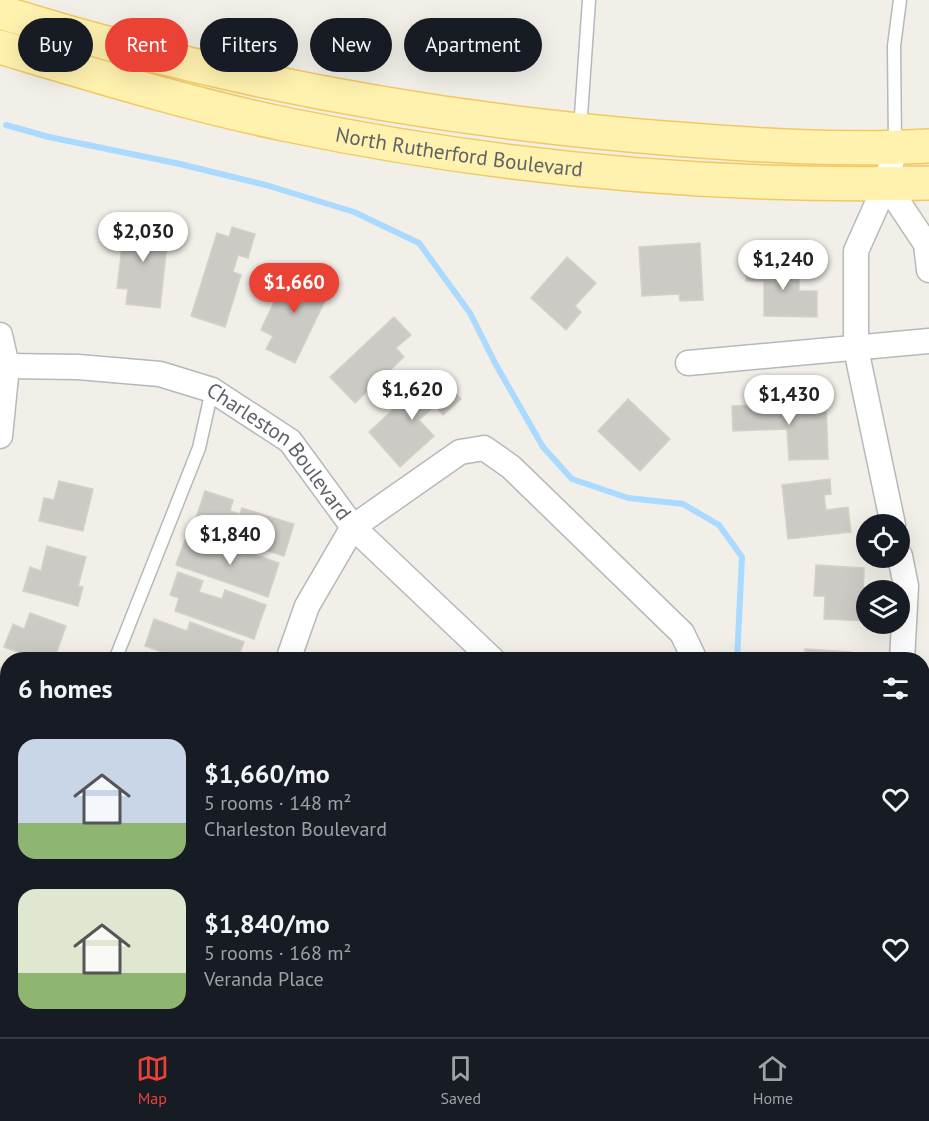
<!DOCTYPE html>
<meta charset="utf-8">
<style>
body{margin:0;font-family:"PT Sans",sans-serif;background:#20242c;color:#f1f3f6;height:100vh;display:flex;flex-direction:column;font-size:22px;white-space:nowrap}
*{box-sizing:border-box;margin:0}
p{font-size:20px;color:#9ea1a6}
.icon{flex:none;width:33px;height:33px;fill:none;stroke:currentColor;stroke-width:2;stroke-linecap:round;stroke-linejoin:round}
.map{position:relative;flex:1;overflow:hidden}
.details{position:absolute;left:0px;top:652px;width:930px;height:386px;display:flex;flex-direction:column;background:#171b24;border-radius:24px 24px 0 0;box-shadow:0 6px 24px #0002}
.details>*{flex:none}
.top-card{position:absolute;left:18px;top:18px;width:600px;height:54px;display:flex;gap:12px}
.controls{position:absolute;left:856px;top:514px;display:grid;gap:12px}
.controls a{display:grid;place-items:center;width:54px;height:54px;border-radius:50%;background:#171b24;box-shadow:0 6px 24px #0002;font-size:30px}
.price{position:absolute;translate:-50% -51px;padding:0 14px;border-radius:21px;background:#fff;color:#222;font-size:20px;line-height:39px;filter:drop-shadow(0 2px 3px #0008)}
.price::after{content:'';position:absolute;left:50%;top:36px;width:18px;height:14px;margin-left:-9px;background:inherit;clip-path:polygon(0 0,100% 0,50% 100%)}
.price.on{background:#ea4335;color:#fff}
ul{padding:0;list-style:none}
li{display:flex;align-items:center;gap:18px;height:150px;padding:0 18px}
li span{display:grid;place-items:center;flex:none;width:168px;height:120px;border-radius:18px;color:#555}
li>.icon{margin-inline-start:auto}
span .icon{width:72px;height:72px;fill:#fffc;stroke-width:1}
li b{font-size:26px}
h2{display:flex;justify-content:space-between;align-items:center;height:72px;padding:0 18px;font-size:26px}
.tag{padding:0 21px;border-radius:27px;background:#171b24;box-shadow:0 6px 24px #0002;font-size:21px;line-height:54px}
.tag.on{background:#ea4335;color:#fff}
.menu{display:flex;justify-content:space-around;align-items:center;height:84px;border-top:2px solid #363941;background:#171b24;font-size:16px;color:#9ea1a6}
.menu a{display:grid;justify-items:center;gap:3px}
.menu .on{color:#ea4335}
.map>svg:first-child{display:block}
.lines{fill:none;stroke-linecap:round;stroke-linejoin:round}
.stream{stroke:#aadaff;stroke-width:6}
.building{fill:#cccac5;stroke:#d6d1c6;stroke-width:1.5}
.service-casing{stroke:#b5b8bc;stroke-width:15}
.minor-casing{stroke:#b5b8bc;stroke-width:27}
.primary-casing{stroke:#f2c960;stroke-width:36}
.service{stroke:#fff;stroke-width:12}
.minor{stroke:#fff;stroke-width:24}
.primary{stroke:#fff2af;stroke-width:33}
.labels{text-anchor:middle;stroke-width:4.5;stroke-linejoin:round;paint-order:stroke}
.street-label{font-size:21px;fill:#5f6368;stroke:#fff}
</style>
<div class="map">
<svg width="929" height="1037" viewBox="0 0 929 1037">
<rect width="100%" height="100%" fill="#f1efe8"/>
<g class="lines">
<path class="stream" d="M 6,125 L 49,137 L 180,164 L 266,185 L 354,212 L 419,243 L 470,313 L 495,363 L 543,447 L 572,479 L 628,498 L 683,504 L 719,525 L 742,557 L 737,660
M 860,1030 L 867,1037"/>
</g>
<path class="building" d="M 125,222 L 169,226 L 160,308 L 126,304 L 128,289 L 117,288 Z
M 232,227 L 255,234 L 248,258 L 238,255 L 233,272 L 241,275 L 225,327 L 191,316 L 217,233 L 229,237 Z
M 700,243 L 703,300 L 680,301 L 679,294 L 642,296 L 639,247 Z
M 567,257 L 596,283 L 575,306 L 581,312 L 566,330 L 531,298 Z
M 746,264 L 799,265 L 799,291 L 817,291 L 817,317 L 764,316 L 764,281 L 746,281 Z
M 290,268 L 331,288 L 295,363 L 266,349 L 273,336 L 261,330 Z
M 394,317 L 411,335 L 396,348 L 404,357 L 355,403 L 330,377 Z
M 427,378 L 437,389 L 445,382 L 461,399 L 443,415 L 435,406 L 419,420 L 434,436 L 400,467 L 369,432 Z
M 628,399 L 670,439 L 640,471 L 598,431 Z
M 826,402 L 828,459 L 789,460 L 787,429 L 733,431 L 732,406 Z
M 830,479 L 831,494 L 824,495 L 826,510 L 848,507 L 851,532 L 788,539 L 782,485 Z
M 59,481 L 93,489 L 83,531 L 39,521 L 44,498 L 54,500 Z
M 205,491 L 233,500 L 230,511 L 240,514 L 242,508 L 294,524 L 284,556 L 193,527 Z
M 185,540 L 219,551 L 221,543 L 279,563 L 268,597 L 176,565 Z
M 47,546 L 86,557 L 78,586 L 83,587 L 78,606 L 23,591 L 30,567 L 41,571 Z
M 816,565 L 864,568 L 863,595 L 867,596 L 867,621 L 824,619 L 825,596 L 814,596 Z
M 178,572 L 203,581 L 199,592 L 222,599 L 225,590 L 266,605 L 254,639 L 175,611 L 179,598 L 170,595 Z
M 30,613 L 66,626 L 54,660 L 41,660 L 4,647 L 13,624 L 24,629 Z
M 154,619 L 187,631 L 190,622 L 244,642 L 237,660 L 184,660 L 145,646 Z
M 805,649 L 851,652 L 850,660 L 793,660 L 793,657 L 805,658 Z
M 146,652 L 168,660 L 143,660 Z
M 0,668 L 8,671 L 8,726 L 0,723 Z
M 929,911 L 929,942 L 922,948 L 922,917 Z
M 0,1020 L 8,1022 L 8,1030 L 42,1030 L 69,1037 L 0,1037 Z
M 197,1030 L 235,1030 L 234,1037 L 197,1037 Z
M 241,1030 L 278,1030 L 277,1037 L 240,1037 Z
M 285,1030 L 321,1030 L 321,1037 L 284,1037 Z
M 339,1030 L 364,1030 L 363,1037 L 326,1037 L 327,1031 Z
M 371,1030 L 408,1030 L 407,1037 L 370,1037 Z
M 415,1030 L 451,1030 L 450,1037 L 414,1037 Z
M 470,1030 L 494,1030 L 493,1037 L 469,1037 Z
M 502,1030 L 539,1030 L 538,1036 L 501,1037 Z
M 625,1030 L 647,1030 L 637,1037 L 629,1037 Z
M 680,1030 L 689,1034 L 692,1030 L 729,1030 L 723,1037 L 674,1037 Z"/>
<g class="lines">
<defs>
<path id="service" d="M 580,130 L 589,0
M 895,145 L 894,46 L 900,0
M 115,660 L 199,448 L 212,390
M 0,952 L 8,933"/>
<g id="minor">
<path d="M 886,184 L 926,244 L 929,270"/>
<path d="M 0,335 L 7,366 L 0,436"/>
<path d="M 688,363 L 929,341"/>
<path id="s1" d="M 7,366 L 78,367 L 160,374 L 212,390 L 290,441 L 353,527 L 493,660"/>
<path d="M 893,525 L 856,349 L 856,251 L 886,184 L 895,148"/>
<path d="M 900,556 L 906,586 L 902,660"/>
<path d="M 288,660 L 307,606 L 353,527 L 460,452 L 484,448 L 511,467 L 682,633 L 695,660"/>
<path d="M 922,738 L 929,737"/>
<path d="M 922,833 L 929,840"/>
<path d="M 581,1030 L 583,1037"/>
<path d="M 811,1030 L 818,1037"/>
<path d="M 143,1037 L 146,1030"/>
</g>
<g id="primary">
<path d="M 0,12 C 216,80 439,120 664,138 C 752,145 841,151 929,146"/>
<path id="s2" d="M 0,47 C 94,75 188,104 284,124 C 496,168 712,188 929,183"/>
</g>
</defs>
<use href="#service" class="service-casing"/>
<use href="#minor" class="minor-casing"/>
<use href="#primary" class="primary-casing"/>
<use href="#service" class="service"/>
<use href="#minor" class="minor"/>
<use href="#primary" class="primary"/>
</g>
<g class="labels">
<g class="street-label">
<text dy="7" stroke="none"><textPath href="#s2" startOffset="472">North Rutherford Boulevard</textPath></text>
<text dy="7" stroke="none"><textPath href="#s1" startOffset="300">Charleston Boulevard</textPath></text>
</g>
</g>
</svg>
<div class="controls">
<a><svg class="icon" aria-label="locate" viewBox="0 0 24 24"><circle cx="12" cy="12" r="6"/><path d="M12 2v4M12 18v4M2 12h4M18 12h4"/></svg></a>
<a><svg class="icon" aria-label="layers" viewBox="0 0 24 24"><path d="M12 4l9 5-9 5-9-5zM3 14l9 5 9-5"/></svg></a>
</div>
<b class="price" style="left:143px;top:263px">$2,030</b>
<b class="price" style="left:783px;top:291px">$1,240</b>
<b class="price on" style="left:294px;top:314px">$1,660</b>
<b class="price" style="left:412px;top:421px">$1,620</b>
<b class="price" style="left:789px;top:426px">$1,430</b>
<b class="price" style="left:230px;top:566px">$1,840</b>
<div class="top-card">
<a class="tag">Buy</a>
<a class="tag on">Rent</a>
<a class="tag">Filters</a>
<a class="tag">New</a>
<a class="tag">Apartment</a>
</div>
<section class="details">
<h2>6 homes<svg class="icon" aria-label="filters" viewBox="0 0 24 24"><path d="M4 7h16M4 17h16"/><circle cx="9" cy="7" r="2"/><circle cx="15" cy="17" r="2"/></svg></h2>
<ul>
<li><span style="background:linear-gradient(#c9d6e8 70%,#8fb573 0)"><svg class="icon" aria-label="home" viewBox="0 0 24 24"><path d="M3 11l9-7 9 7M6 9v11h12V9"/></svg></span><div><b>$1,660/mo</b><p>5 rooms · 148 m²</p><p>Charleston Boulevard</p></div><svg class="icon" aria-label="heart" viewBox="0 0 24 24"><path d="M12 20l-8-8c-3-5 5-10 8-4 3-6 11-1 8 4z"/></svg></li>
<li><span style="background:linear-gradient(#dfe7d0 70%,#8fb573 0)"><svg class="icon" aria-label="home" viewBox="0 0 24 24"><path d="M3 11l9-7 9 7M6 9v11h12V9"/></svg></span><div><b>$1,840/mo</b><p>5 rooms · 168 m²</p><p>Veranda Place</p></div><svg class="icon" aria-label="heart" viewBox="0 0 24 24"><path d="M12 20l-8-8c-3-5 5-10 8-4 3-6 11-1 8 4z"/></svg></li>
</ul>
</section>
</div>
<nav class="menu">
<a class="on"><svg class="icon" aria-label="map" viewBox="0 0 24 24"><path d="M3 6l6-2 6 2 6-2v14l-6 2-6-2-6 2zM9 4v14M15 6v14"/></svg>Map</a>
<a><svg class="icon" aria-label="saved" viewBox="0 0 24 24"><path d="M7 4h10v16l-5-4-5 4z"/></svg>Saved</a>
<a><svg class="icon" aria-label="home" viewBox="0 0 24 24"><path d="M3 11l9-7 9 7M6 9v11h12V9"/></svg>Home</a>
</nav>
